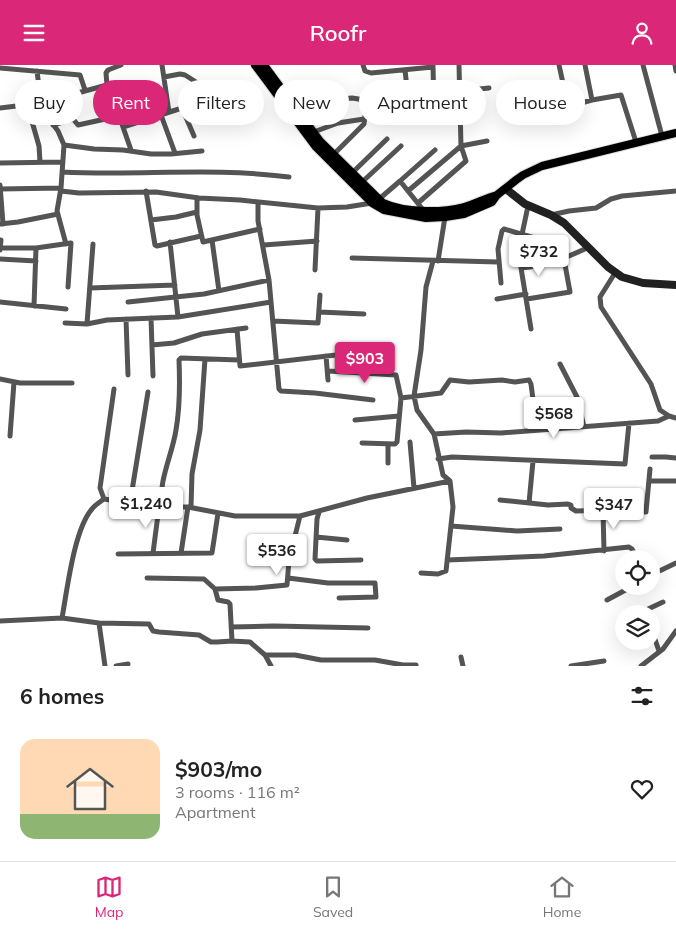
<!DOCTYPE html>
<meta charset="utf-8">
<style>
body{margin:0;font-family:Mulish,sans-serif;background:#f6f6f6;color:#222;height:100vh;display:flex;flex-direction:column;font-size:19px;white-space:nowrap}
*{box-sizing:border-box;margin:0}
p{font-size:16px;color:#767676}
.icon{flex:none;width:28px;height:28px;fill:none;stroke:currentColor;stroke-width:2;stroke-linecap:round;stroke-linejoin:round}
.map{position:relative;height:601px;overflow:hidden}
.panel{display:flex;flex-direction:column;background:#fff;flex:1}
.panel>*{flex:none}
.hud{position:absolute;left:15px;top:15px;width:646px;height:45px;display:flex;gap:10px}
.fabs{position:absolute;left:615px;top:485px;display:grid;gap:10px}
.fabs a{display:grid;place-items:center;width:45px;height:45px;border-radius:50%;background:#fff;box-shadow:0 5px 20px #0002;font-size:25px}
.price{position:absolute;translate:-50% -42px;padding:0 11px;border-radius:5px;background:#fff;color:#222;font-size:16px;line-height:32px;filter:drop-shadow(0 1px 2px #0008)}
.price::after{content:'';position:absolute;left:50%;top:30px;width:15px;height:11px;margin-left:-8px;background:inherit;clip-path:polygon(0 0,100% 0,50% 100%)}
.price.on{background:#db2777;color:#fff}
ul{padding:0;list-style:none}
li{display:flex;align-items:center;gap:15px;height:125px;padding:0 20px}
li+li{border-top:1px solid #e0e0e0}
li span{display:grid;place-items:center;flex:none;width:140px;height:100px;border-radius:15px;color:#555}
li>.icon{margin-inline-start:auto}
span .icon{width:60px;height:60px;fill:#fffc;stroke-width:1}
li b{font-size:21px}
h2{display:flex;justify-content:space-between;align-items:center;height:60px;padding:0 20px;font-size:21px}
.pill{padding:0 18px;border-radius:22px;background:#fff;box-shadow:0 5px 20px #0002;font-size:18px;line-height:45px}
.pill.on{background:#db2777;color:#fff}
header{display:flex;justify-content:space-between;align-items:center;height:65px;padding:0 20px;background:#db2777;color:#fff;font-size:22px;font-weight:600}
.tabs{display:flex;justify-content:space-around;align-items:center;height:70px;border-top:1px solid #e0e0e0;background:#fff;font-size:14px;color:#767676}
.tabs a{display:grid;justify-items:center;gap:2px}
.tabs .on{color:#db2777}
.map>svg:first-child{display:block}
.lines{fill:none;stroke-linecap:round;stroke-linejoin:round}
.primary-casing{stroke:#dbdbdb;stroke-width:10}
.minor{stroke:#545454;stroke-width:5}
.secondary{stroke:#212121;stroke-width:8}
.primary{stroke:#000;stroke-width:8}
</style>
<header><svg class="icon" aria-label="menu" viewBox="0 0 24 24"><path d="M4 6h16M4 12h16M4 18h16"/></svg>Roofr<svg class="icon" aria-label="person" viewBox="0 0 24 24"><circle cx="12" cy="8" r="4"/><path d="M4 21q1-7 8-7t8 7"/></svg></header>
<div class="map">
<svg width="676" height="601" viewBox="0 0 676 601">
<rect width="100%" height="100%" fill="#fff"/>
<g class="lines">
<defs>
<path id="primary" d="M 255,0 L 316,82 L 372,138 L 384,145 L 426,153 L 445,152 L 464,149 L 492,137 L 497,130 L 516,115 L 523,110 L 542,101 L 676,68
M 264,0 L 320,76 L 383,138 C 405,148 441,148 464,142 C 475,139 486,133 497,130"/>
</defs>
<use href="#primary" class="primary-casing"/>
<path class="minor" d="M 162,0 L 169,47
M 363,0 L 365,6 L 371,8 L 433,2
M 433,0 L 434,47
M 559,0 L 568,41
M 585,0 L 592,35
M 643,0 L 662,71
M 675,0 L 676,6
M 0,3 L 80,10 L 85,25
M 405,5 L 409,42
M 37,6 L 41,38 L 46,50 L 58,66 L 64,80 L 61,123 L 57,146 L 66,179
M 164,12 L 180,9 L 185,10 L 218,31 L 240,42
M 107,20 L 106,8 L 108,5 L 121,0
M 138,24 L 148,54
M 460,26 L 489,23
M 27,39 L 39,81 L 40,97
M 328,42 L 342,34 L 352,33 L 409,42 L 461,53
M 0,43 L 41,38 L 107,20 L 109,22 L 131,85
M 559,44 L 592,35 L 621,30 L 636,77
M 161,50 L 175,88
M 53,60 L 73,54 L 78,60 L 119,51
M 123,62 L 182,43 L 194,71
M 311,68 L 338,58 L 364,54
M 64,80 L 94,84 L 123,85 L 151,89 L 171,89 L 202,86
M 333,90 L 364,59 L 367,35
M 0,98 L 63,97
M 62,107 C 138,111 213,102 289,112
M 352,108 L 387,74
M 400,116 L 435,85
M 361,118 L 401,81
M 0,120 L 3,159
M 0,124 L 61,123
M 61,126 L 79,128 L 156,127 L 199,133 L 240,135 L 318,143 L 347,142 L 372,138
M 146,126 L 155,180 L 157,181 L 201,171
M 408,126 L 461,81 L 459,0
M 197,133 L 197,150 L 203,177 L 260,164
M 378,135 L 400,116 L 424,146
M 258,137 L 258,156 L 269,215 L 279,324 L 281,326 L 315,328 L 373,335
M 418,138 L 466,96 L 461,81 L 487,76
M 551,150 L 569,146 L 596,143 L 611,134 L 622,131 L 676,126
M 151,155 L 176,152 L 197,147
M 0,159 L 18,157 L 58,149
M 212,175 L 219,226
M 170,177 L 178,252
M 264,180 L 317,176
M 0,183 L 36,183 L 71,178 L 68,222
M 0,185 L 1,175
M 352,193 L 498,197
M 517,193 L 528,141
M 0,194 L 36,196
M 438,196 L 445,152
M 315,205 L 318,143
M 615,208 L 600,232 L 601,242 L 651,319 L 660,345 L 669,351 L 676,353
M 501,218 L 498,184 L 502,166 L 504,164 L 545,176
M 90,223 L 175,220
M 497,234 L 526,229
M 527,234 L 570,227 L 564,194
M 0,237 L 66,244
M 128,237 L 204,229 L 269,215
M 34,241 L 36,183
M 319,247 L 364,249
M 151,253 L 153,311
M 126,254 L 128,310
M 273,256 L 318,258 L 320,230
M 65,258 L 87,259 L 107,255 L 178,252 L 271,237
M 87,259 L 93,179
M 237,264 L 240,301 L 336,290 L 349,290
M 531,264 L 521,203 C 546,201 566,193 589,182
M 152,280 L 174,278 L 202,269 L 246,263
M 326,291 L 328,315
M 560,299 L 577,332 L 584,362
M 328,306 L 396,310 L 401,333
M 0,314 L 20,318 L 72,318
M 355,355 L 399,351
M 434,369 L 466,367 L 501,368 L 658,356 L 669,351
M 10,371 L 14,317
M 410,377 L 414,423
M 362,378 L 395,379 L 397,377 L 401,333 L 441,328 L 450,315 L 469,317 L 502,315 L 515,317 L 529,315 L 531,319 L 537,365
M 388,379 L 388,398
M 652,392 L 666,392 L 676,393
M 438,394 L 452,392 L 625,399 L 629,358
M 649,416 L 676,416
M 104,434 L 100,423 L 114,324
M 500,435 L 548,440 L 568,439 L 571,440 L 571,443 L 576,446 L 611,445 L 646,447 L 650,404
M 130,438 L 148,327
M 529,438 L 533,396
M 162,442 C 158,416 172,391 176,365 C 180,342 180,319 179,295 L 181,293 L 239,295
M 191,442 L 192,409 L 200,365 L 205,294
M 603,445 L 604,486
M 319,447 L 317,454 L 315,494 L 317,496 L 361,495
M 451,461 L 517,466 L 560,464
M 316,472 L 347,475
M 153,488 L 159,442
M 181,488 L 188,442
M 118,489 L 212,488 L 218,448
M 447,495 L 544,491 L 629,482 L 632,484 L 638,494
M 421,508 L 438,509 L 446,506 L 453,442 L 450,416 L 443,410 L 434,369 L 417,345 L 414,331 L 421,285 L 426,222 L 433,196
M 651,510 L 676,498
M 147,513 L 204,514 L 215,524 L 218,535 L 228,537 L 230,539 L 232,576
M 288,513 L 328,518 L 375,518 L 376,532 L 339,533
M 215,524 L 256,523 L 287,520 L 289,495 L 300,451
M 607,535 L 633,521
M 646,549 L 646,545 L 663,537
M 62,553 L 99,558 L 149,559 L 153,566 L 159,567 L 199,570 L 211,577 L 217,577 L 232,576 L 250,577 L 265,590 L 271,601
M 0,556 L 62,553 C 67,526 74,464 92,444 C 95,440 100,437 104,434 L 155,442 L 188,442 L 235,451 L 300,451 L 367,433 L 450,416
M 99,558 L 105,601
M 231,562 L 274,561 L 368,563
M 651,563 L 659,586
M 265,590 L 295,590 L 321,595 L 375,595 L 403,600 L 416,600
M 461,592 L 463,601
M 116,601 L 128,599
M 571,601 L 604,596
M 641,601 L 663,584 L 676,566"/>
<path class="secondary" d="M 506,124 L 525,139 L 551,150 L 564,158 L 608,202 L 622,212 L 643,218 L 676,220"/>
<use href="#primary" class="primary"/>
</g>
</svg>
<div class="fabs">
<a><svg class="icon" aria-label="locate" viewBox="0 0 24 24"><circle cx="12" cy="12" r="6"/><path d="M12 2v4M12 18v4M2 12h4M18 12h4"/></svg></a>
<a><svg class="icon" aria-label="layers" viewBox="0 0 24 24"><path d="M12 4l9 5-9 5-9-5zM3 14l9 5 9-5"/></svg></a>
</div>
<b class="price" style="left:539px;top:212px">$732</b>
<b class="price on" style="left:365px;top:319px">$903</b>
<b class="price" style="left:554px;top:374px">$568</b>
<b class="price" style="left:146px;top:464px">$1,240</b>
<b class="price" style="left:614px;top:465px">$347</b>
<b class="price" style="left:277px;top:511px">$536</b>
<div class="hud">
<a class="pill">Buy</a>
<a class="pill on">Rent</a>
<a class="pill">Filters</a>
<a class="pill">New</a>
<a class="pill">Apartment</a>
<a class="pill">House</a>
</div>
</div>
<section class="panel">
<h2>6 homes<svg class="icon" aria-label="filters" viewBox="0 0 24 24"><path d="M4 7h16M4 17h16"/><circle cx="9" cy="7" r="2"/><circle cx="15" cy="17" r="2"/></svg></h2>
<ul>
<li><span style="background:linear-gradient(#ffd9b3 75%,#8fb573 0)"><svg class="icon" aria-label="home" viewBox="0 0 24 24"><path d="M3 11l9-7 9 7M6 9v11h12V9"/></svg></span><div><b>$903/mo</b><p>3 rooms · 116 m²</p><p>Apartment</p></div><svg class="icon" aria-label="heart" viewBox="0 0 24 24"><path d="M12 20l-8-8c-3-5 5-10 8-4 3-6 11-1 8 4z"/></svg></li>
</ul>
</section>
<nav class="tabs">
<a class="on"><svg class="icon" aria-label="map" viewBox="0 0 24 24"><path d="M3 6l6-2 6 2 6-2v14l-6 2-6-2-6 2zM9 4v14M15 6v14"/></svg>Map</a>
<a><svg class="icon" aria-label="saved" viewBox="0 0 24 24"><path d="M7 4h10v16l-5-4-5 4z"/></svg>Saved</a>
<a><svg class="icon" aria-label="home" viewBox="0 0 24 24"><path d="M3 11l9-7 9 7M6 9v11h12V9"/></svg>Home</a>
</nav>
